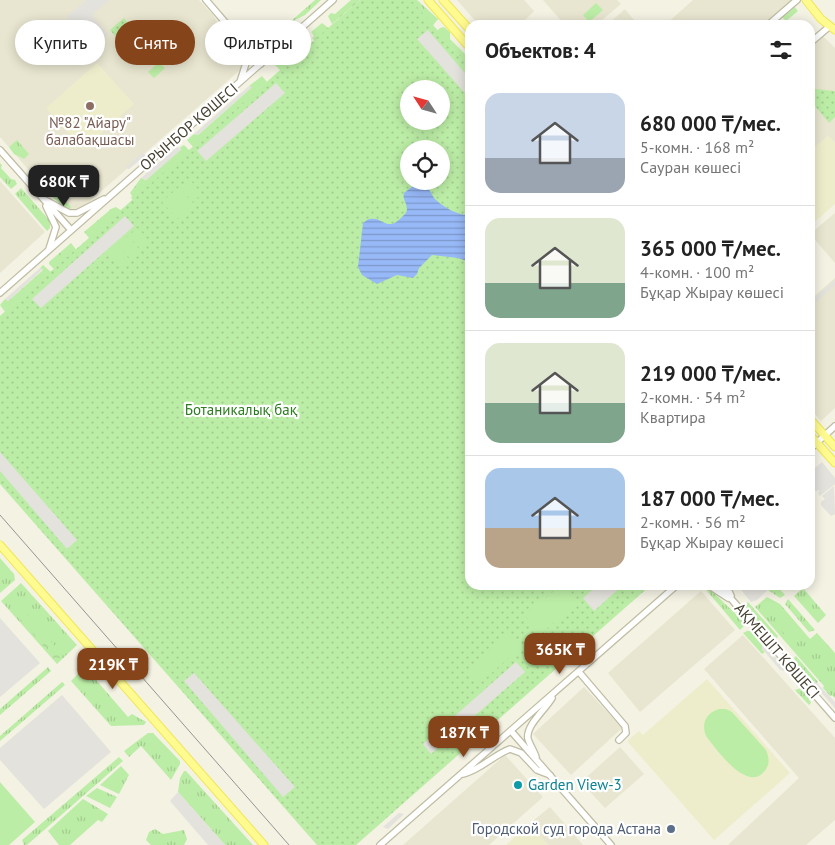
<!DOCTYPE html>
<html lang="ru">
<meta charset="utf-8">
<style>
body{margin:0;font-family:"PT Sans",sans-serif;background:#f2f2f2;color:#222;height:100vh;display:flex;flex-direction:column;font-size:19px;white-space:nowrap}
*{box-sizing:border-box;margin:0}
p{font-size:16px;color:#767676}
.icon{flex:none;width:28px;height:28px;fill:none;stroke:currentColor;stroke-width:2;stroke-linecap:round;stroke-linejoin:round}
.map{position:relative;flex:1;overflow:hidden}
.drawer{position:absolute;left:465px;top:20px;width:350px;height:570px;display:flex;flex-direction:column;background:#fff;border-radius:15px;box-shadow:0 2px 12px #0003}
.drawer>*{flex:none}
.top-card{position:absolute;left:15px;top:20px;width:375px;height:45px;display:flex;gap:10px}
.needle{width:32px;rotate:306deg}
.tools{position:absolute;left:400px;top:80px;display:grid;gap:10px}
.tools a{display:grid;place-items:center;width:50px;height:50px;border-radius:50%;background:#fff;box-shadow:0 2px 12px #0003;font-size:25px}
.price{position:absolute;translate:-50% -42px;padding:0 11px;border-radius:10px;background:#854419;color:#fff;font-size:16px;line-height:32px;filter:drop-shadow(0 1px 2px #0008)}
.price::after{content:'';position:absolute;left:50%;top:30px;width:15px;height:11px;margin-left:-8px;background:inherit;clip-path:polygon(0 0,100% 0,50% 100%)}
.price.on{background:#222;color:#fff}
ul{padding:0;list-style:none}
li{display:flex;align-items:center;gap:15px;height:125px;padding:0 20px}
li+li{border-top:1px solid #e0e0e0}
li span{display:grid;place-items:center;flex:none;width:140px;height:100px;border-radius:15px;color:#555}
li>.icon{margin-inline-start:auto}
span .icon{width:60px;height:60px;fill:#fffc;stroke-width:1}
li b{font-size:21px}
h2{display:flex;justify-content:space-between;align-items:center;height:60px;padding:0 20px;font-size:21px}
.tag{padding:0 18px;border-radius:22px;background:#fff;box-shadow:0 2px 12px #0003;font-size:18px;line-height:45px}
.tag.on{background:#854419;color:#fff}
.map>svg:first-child{display:block}
.residential{fill:#e8e6d0}
.education{fill:#eeedcb}
.grass{fill:url(#grass-tufts)}
.forest{fill:url(#forest-crowns)}
.park{fill:url(#park-dots);fill-rule:evenodd}
.pitch{fill:#bceda6}
.parking{fill:#e3e2dc}
.water{fill:url(#water-rules)}
.lines{fill:none;stroke-linecap:round;stroke-linejoin:round}
.minor-casing{stroke:#c0bda4;stroke-width:8}
.major-casing{stroke:#f0e754;stroke-width:9}
.minor{stroke:#fff;stroke-width:5.5}
.major{stroke:#fffb90;stroke-width:7}
.tram{stroke:#949494;stroke-width:1}
.education-dot{fill:#8d6e63;stroke:#fff;stroke-width:2}
.culture-dot{fill:#0f9aa8;stroke:#fff;stroke-width:2}
.service-dot{fill:#5c6f8a;stroke:#fff;stroke-width:2}
.labels{text-anchor:middle;stroke-width:4.5;stroke-linejoin:round;paint-order:stroke}
.education-label{font-size:15px;fill:#785e54;stroke:#fff}
.street-label{font-size:15px;fill:#464332;stroke:#fff}
.park-label{font-size:15px;fill:#2d7d20;stroke:#fff}
.culture-label{font-size:15px;fill:#0d838f;stroke:#fff;text-anchor:start}
.service-label{font-size:15px;fill:#4e5e75;stroke:#fff;text-anchor:end}
</style>
<div class="map">
<svg width="835" height="845" viewBox="0 0 835 845">
<defs>
<pattern id="grass-tufts" width="24" height="20" patternUnits="userSpaceOnUse" patternTransform="scale(1.25)"><rect width="24" height="20" fill="#bceda6"/><path d="M3 7l-1-3M5 7V3M7 7l1-3M15 17l-1-3M17 17v-4M19 17l1-3" fill="none" stroke="#a3cc8f"/></pattern>
<pattern id="forest-crowns" width="20" height="18" patternUnits="userSpaceOnUse" patternTransform="scale(1.25)"><rect width="20" height="18" fill="#bceda6"/><path d="M2 6a3 3 0 1 1 6 0M12 15a3 3 0 1 1 6 0" fill="none" stroke="#a3cc8f"/></pattern>
<pattern id="park-dots" width="8" height="8" patternUnits="userSpaceOnUse" patternTransform="scale(1.25)"><rect width="8" height="8" fill="#bceda6"/><path d="M2 2h.1M6 6h.1" fill="none" stroke="#a3cc8f" stroke-width="1.8" stroke-linecap="round"/></pattern>
<pattern id="water-rules" width="6" height="5" patternUnits="userSpaceOnUse" patternTransform="scale(1.25)"><rect width="6" height="5" fill="#97b9f8"/><path d="M0 2.5h6" fill="none" stroke="#7d98c9"/></pattern>
</defs>
<rect width="100%" height="100%" fill="#f3f2e3"/>
<path class="residential" d="M 0,0 L 199,0 L 213,15 L 222,31 L 241,53 L 244,60 L 240,70 L 89,202 L 76,211 L 69,211 L 56,201 L 0,137 Z
M 457,0 L 524,0 L 534,11 L 520,25 L 479,25 Z
M 543,0 L 617,0 L 621,4 L 596,25 L 565,25 Z
M 693,0 L 792,0 L 763,25 L 665,25 Z
M 625,9 L 638,25 L 607,25 Z
M 823,36 L 835,48 L 835,143 L 828,136 L 810,151 L 810,48 Z
M 0,181 L 45,232 L 0,273 Z
M 835,213 L 835,263 L 810,234 Z
M 835,278 L 835,408 L 821,421 L 810,408 L 810,300 Z
M 701,591 L 735,630 L 640,712 L 608,673 Z
M 743,635 L 835,738 L 835,820 L 806,845 L 728,845 L 799,778 L 704,669 Z
M 584,687 L 622,728 L 571,775 L 533,734 Z
M 620,747 L 644,774 L 605,808 L 581,782 Z
M 505,755 L 543,797 L 489,845 L 403,845 Z
M 550,807 L 583,845 L 548,845 L 529,824 Z"/>
<path class="education" d="M 97,63 L 134,104 L 83,149 L 46,108 Z
M 828,136 L 835,143 L 835,204 L 810,226 L 810,151 Z
M 707,679 L 790,773 L 714,840 L 627,741 L 639,731 L 643,735 Z
M 529,824 L 548,845 L 506,845 Z"/>
<path class="grass" d="M 315,0 L 321,0 L 305,15 L 289,23 Z
M 411,0 L 417,0 L 438,19 L 431,28 Z
M 793,5 L 798,11 L 786,21 L 781,16 Z
M 444,27 L 450,32 L 450,39 L 470,59 L 470,70 L 435,33 L 440,28 Z
M 17,140 L 29,154 L 24,159 L 14,154 L 9,147 Z
M 0,163 L 2,165 L 1,168 L 11,179 L 15,180 L 17,184 L 11,189 L 0,177 Z
M 21,188 L 50,221 L 50,228 L 47,231 L 15,194 Z
M 0,558 L 14,574 L 15,580 L 0,593 Z
M 21,583 L 77,645 L 57,664 L 1,601 Z
M 702,585 L 706,585 C 718,598 732,609 744,623 L 744,626 L 740,630 Z
M 773,585 L 776,585 L 785,595 L 780,598 L 768,590 Z
M 803,588 L 826,615 L 818,623 L 794,596 Z
M 767,597 L 780,604 L 810,639 L 817,633 L 835,653 L 835,698 L 832,695 L 830,696 L 823,688 L 824,686 L 755,607 Z
M 788,599 L 815,630 L 809,632 L 785,604 Z
M 748,602 L 778,636 L 777,638 L 767,632 L 745,607 Z
M 747,631 L 751,631 L 762,642 L 762,649 L 765,652 L 762,654 L 743,633 Z
M 796,656 L 818,682 L 817,683 C 806,677 799,670 794,658 Z
M 89,663 L 93,671 L 91,674 L 128,717 L 132,714 L 146,722 L 144,725 L 111,726 L 71,681 Z
M 48,667 L 51,671 L 0,715 L 0,709 Z
M 62,682 L 65,685 L 0,741 L 0,736 Z
M 801,688 L 806,692 L 811,703 L 809,705 L 795,690 Z
M 148,733 L 153,733 L 180,761 L 180,764 L 171,780 L 141,746 L 129,757 L 124,751 Z
M 119,757 L 123,761 L 27,845 L 24,845 L 22,840 Z
M 121,766 L 129,775 L 119,794 L 100,785 Z
M 184,771 L 186,771 L 253,845 L 225,845 L 178,792 L 180,778 Z
M 97,788 L 117,797 L 110,808 L 86,796 Z
M 83,799 L 108,814 L 102,822 L 98,820 L 70,845 L 59,845 L 48,831 Z
M 155,829 L 163,834 L 184,830 L 187,839 L 184,845 L 151,845 L 146,840 L 149,832 Z"/>
<path class="forest" d="M 351,0 L 360,0 L 332,24 L 328,16 L 331,13 L 335,14 Z
M 322,23 L 331,30 L 316,43 L 312,38 L 314,36 L 311,32 Z
M 298,47 L 300,49 L 302,47 L 307,51 L 283,73 L 274,64 L 289,50 Z
M 262,76 L 267,82 L 193,147 L 187,140 L 194,134 L 198,135 L 251,88 L 249,86 Z
M 184,145 L 190,151 L 134,201 L 131,198 L 132,196 L 130,193 L 141,178 L 146,180 L 181,149 L 179,148 Z
M 39,171 L 71,207 L 70,211 C 56,202 42,188 36,173 Z
M 116,207 L 122,211 L 90,239 L 84,232 L 111,209 Z
M 71,243 L 78,252 L 56,271 L 49,264 L 49,262 Z
M 43,265 L 51,272 L 5,312 L 0,305 L 5,299 L 8,301 L 43,270 L 40,268 Z
M 17,603 L 63,655 L 56,661 L 16,614 L 14,609 Z"/>
<path class="park" d="M 360,0 L 411,0 L 470,67 L 470,585 L 651,585 L 356,845 L 317,845 L 0,484 L 0,316 ZM 409,89 L 441,89 L 441,121 L 409,121 ZM 409,149 L 441,149 L 441,181 L 409,181 Z
M 124,18 L 130,25 L 116,37 L 110,30 Z
M 815,89 L 835,91 L 835,117 L 829,123 L 810,100 L 810,93 Z"/>
<path class="pitch" d="M 596,3 L 603,10 L 589,22 L 583,15 Z
M 133,29 L 142,41 L 133,49 L 123,38 Z
M 148,47 L 154,54 L 142,65 L 136,58 Z
M 159,62 L 165,68 L 154,78 L 148,72 Z
M 191,181 L 202,194 L 195,200 L 183,187 Z
M 179,187 L 194,204 L 186,211 L 171,194 Z
M 170,195 L 185,212 L 177,219 L 162,202 Z
M 138,228 L 149,241 L 141,248 L 129,235 Z
M 128,236 L 139,249 L 131,257 L 119,244 Z
M 118,245 L 129,259 L 121,266 L 109,253 Z
M 561,585 L 576,603 L 541,634 L 525,616 Z
M 785,616 L 797,630 L 788,638 L 776,624 Z
M 508,634 L 520,648 L 477,686 L 465,672 Z
M 719,709 L 726,709 L 732,712 L 766,750 C 769,757 770,763 766,769 C 749,796 716,749 706,736 C 701,723 706,713 719,709 Z
M 0,782 L 35,822 L 9,845 L 0,845 Z"/>
<path class="parking" d="M 86,0 L 109,0 L 92,15 L 108,34 L 94,48 L 67,17 Z
M 428,30 L 470,79 L 470,99 L 417,39 Z
M 276,83 L 285,93 L 206,161 L 197,151 Z
M 249,86 L 252,87 L 198,135 L 194,134 Z
M 177,147 L 182,149 L 146,180 L 141,178 Z
M 142,153 L 146,155 L 129,169 L 125,168 Z
M 125,216 L 134,226 L 41,308 L 32,299 Z
M 40,268 L 43,269 L 8,301 L 5,299 Z
M 835,280 L 835,285 L 814,304 L 810,302 Z
M 0,452 L 77,540 L 67,549 L 0,471 Z
M 822,462 L 835,478 L 835,484 L 820,496 L 818,493 L 820,490 L 815,491 L 812,494 L 810,491 L 810,472 Z
M 834,486 L 835,514 L 831,516 L 821,505 L 821,502 L 825,499 L 822,496 Z
M 598,585 L 623,585 L 594,611 L 583,598 Z
M 737,585 L 745,586 L 746,585 L 773,585 L 757,600 L 751,602 Z
M 0,618 L 40,663 L 0,697 Z
M 762,642 L 786,670 L 786,671 L 780,670 L 765,652 L 762,649 Z
M 516,662 L 525,672 L 431,754 L 423,744 Z
M 194,673 L 295,787 L 283,797 L 184,681 Z
M 810,680 L 817,683 L 835,702 L 835,708 Z
M 62,695 L 111,752 L 44,809 L 0,760 L 0,748 Z
M 178,792 L 225,845 L 208,845 L 170,801 Z
M 399,813 L 404,814 L 388,829 L 383,827 Z"/>
<path class="water" d="M 418,185 C 433,187 429,193 436,200 C 446,209 457,214 470,216 L 470,262 L 458,258 L 432,255 L 419,268 L 417,274 L 413,278 L 397,275 L 377,284 L 362,275 L 358,267 L 363,223 C 366,221 368,219 370,219 C 383,216 387,234 403,216 C 405,214 407,212 407,209 C 407,203 402,199 404,193 L 413,186 Z"/>
<g class="lines">
<defs>
<path id="minor" d="M 206,0 L 261,64
M 768,25 L 797,0
M 240,37 L 263,49 L 288,38
M 810,43 L 830,26
M 240,82 L 247,60 L 240,43
M 0,150 L 71,230
M 45,200 L 69,213 L 77,213 L 104,199
M 46,206 L 56,227 L 49,249
M 0,293 L 333,0
M 810,449 L 835,426
M 708,585 L 728,598
M 719,585 L 835,718
M 726,585 L 731,596
M 676,586 L 686,585
M 579,672 L 625,726 L 626,733 L 619,740
M 511,731 L 611,845
M 536,757 C 534,751 530,745 528,739 C 525,726 546,709 552,698
M 463,774 C 481,770 493,755 510,749 L 521,753 L 537,770 L 550,775
M 380,845 L 677,585"/>
<path id="major" d="M 428,0 L 470,48
M 443,0 L 470,30
M 806,0 L 821,19 L 835,30
M 810,419 L 835,447
M 810,435 L 835,463
M 0,545 L 264,845"/>
</defs>
<use href="#minor" class="minor-casing"/>
<use href="#major" class="major-casing"/>
<use href="#minor" class="minor"/>
<use href="#major" class="major"/>
<path class="tram" d="M 0,515 L 289,845"/>
</g>
<circle class="education-dot" cx="90" cy="106" r="5"/>
<circle class="culture-dot" cx="518" cy="785" r="5"/>
<circle class="service-dot" cx="671" cy="829" r="5"/>
<g class="labels">
<g class="education-label">
<text x="90" y="128">№82 "Айару"<tspan x="90" dy="17">балабақшасы</tspan></text>
</g>
<g class="street-label">
<text transform="translate(189 127) rotate(-41)" y="5">ОРЫНБОР КӨШЕСІ</text>
<text transform="translate(777 651) rotate(49)" y="5">АҚМЕШІТ КӨШЕСІ</text>
</g>
<g class="park-label">
<text x="241" y="415">Ботаникалық бақ</text>
</g>
<g class="culture-label">
<text x="528" y="790">Garden View-3</text>
</g>
<g class="service-label">
<text x="661" y="834">Городской суд города Астана</text>
</g>
</g>
</svg>
<div class="tools">
<a><svg class="needle" viewBox="-14 -14 28 28"><path d="M0-13l5 13h-10z" fill="#e53935"/><path d="M0 13l5-13h-10z" fill="#767676"/></svg></a>
<a><svg class="icon" aria-label="locate" viewBox="0 0 24 24"><circle cx="12" cy="12" r="6"/><path d="M12 2v4M12 18v4M2 12h4M18 12h4"/></svg></a>
</div>
<b class="price on" style="left:64px;top:207px">680K ₸</b>
<b class="price" style="left:560px;top:675px">365K ₸</b>
<b class="price" style="left:113px;top:690px">219K ₸</b>
<b class="price" style="left:464px;top:758px">187K ₸</b>
<div class="top-card">
<a class="tag">Купить</a>
<a class="tag on">Снять</a>
<a class="tag">Фильтры</a>
</div>
<section class="drawer">
<h2>Объектов: 4<svg class="icon" aria-label="filters" viewBox="0 0 24 24"><path d="M4 7h16M4 17h16"/><circle cx="9" cy="7" r="2"/><circle cx="15" cy="17" r="2"/></svg></h2>
<ul>
<li><span style="background:linear-gradient(#c9d6e8 65%,#9aa5b1 0)"><svg class="icon" aria-label="home" viewBox="0 0 24 24"><path d="M3 11l9-7 9 7M6 9v11h12V9"/></svg></span><div><b>680 000 ₸/мес.</b><p>5-комн. · 168 m²</p><p>Сауран көшесі</p></div></li>
<li><span style="background:linear-gradient(#dfe7d0 65%,#7fa58c 0)"><svg class="icon" aria-label="home" viewBox="0 0 24 24"><path d="M3 11l9-7 9 7M6 9v11h12V9"/></svg></span><div><b>365 000 ₸/мес.</b><p>4-комн. · 100 m²</p><p>Бұқар Жырау көшесі</p></div></li>
<li><span style="background:linear-gradient(#dfe7d0 60%,#7fa58c 0)"><svg class="icon" aria-label="home" viewBox="0 0 24 24"><path d="M3 11l9-7 9 7M6 9v11h12V9"/></svg></span><div><b>219 000 ₸/мес.</b><p>2-комн. · 54 m²</p><p>Квартира</p></div></li>
<li><span style="background:linear-gradient(#a9c7e8 60%,#b9a48a 0)"><svg class="icon" aria-label="home" viewBox="0 0 24 24"><path d="M3 11l9-7 9 7M6 9v11h12V9"/></svg></span><div><b>187 000 ₸/мес.</b><p>2-комн. · 56 m²</p><p>Бұқар Жырау көшесі</p></div></li>
</ul>
</section>
</div>
